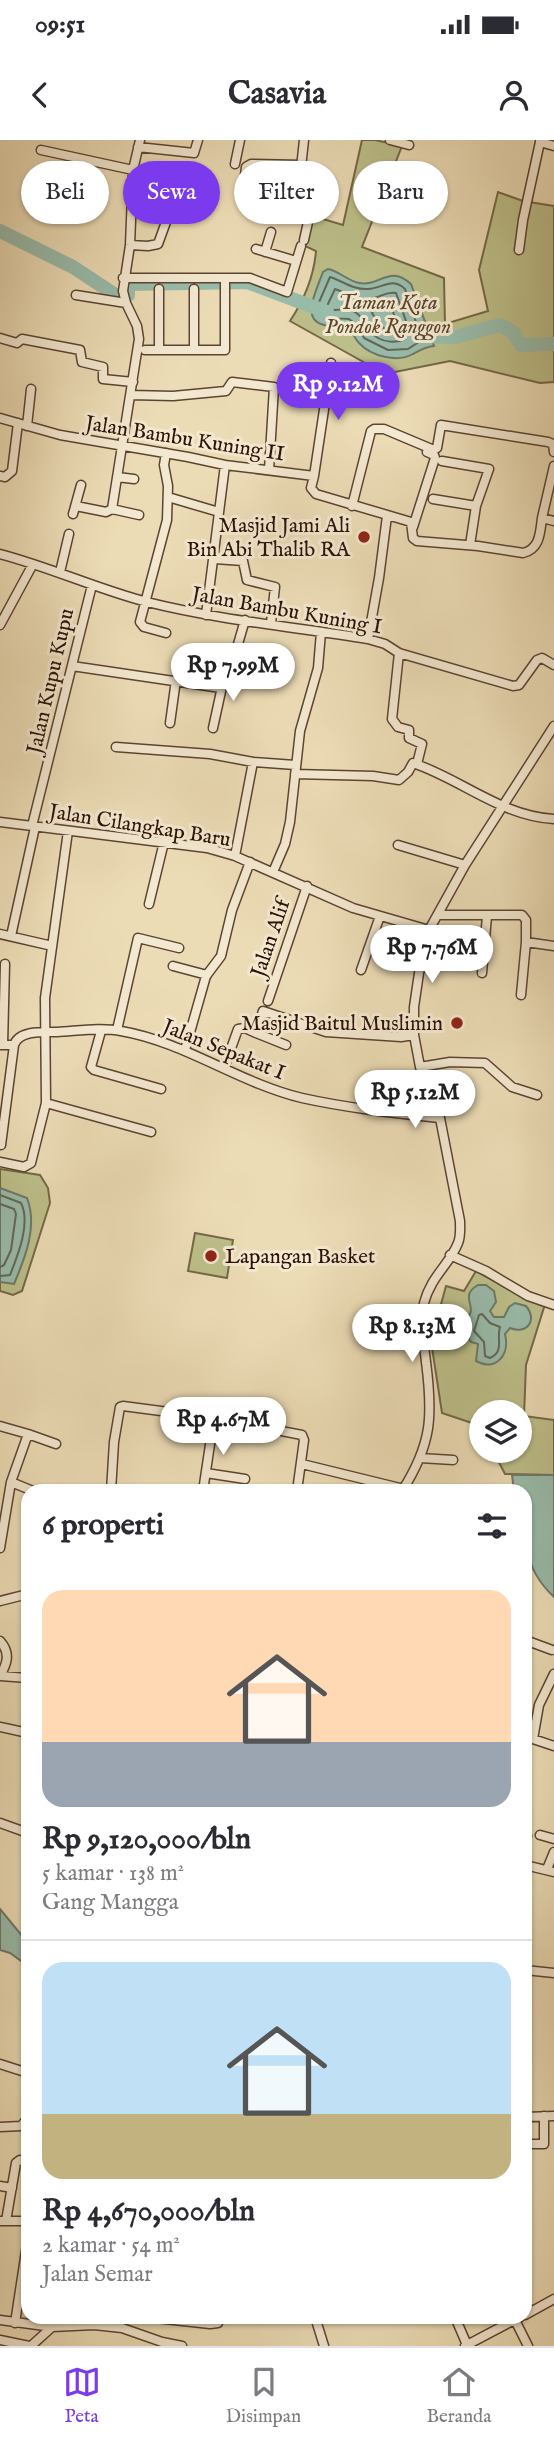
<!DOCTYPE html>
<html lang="id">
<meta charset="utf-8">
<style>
body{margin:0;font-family:"IM FELL English",serif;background:#f7f7f7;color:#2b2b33;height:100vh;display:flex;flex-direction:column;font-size:26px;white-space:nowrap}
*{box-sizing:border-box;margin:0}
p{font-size:23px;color:#7c7c81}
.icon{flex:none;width:38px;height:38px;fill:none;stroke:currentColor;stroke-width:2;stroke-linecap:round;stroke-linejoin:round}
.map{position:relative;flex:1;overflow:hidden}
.details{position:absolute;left:21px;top:1344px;width:511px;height:840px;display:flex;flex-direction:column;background:#fff;border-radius:21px;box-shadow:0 2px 5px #0004}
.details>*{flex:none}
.guide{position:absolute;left:21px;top:21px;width:513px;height:63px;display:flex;gap:14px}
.controls{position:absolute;left:469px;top:1260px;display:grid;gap:14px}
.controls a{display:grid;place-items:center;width:63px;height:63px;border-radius:50%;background:#fff;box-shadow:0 2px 5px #0004;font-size:35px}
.price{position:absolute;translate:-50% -60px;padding:0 16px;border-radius:24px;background:#fff;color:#222;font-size:23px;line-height:46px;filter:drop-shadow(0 2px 4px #0008)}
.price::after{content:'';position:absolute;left:50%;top:42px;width:21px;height:16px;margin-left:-10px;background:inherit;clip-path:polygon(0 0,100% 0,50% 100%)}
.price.selected{background:#7c3aed;color:#fff}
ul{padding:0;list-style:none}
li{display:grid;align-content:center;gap:14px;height:371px;padding:0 21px}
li+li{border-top:2px solid #e1e1e2}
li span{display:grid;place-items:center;height:217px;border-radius:21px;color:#555}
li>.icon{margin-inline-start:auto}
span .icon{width:126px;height:126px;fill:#fffc;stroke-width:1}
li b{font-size:30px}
h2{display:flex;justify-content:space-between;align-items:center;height:84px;padding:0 21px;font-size:30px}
.pill{padding:0 24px;border-radius:32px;background:#fff;box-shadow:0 2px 5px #0004;font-size:24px;line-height:63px}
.pill.selected{background:#7c3aed;color:#fff}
.status{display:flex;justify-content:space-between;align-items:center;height:49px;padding:0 35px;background:#fff;direction:ltr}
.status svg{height:19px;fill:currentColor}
header{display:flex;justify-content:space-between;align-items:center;height:91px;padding:0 21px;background:#fff;font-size:32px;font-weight:800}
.tab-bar{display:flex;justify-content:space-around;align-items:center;height:98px;border-top:2px solid #e1e1e2;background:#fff;font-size:19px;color:#7c7c81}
.tab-bar a{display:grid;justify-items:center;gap:4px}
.tab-bar .selected{color:#7c3aed}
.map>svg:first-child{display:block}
.green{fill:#bdbf8a;stroke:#746848;stroke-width:2}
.water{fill:#99bcab;stroke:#6d7869;stroke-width:2}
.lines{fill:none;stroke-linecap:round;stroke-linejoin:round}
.shore{stroke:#626759;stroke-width:2}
.river{stroke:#99bcab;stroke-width:14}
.minor-casing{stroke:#5c4433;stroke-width:11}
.minor{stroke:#f3e8d0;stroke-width:8}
.poi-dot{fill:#8f2418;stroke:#f3e8d0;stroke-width:2.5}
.labels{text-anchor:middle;stroke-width:6;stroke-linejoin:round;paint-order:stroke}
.park-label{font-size:21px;font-style:italic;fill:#58462e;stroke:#f3e8d0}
.street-label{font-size:21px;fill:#2c1207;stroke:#f3e8d0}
.poi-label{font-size:21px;fill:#2c1207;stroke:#f3e8d0;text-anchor:end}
</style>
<div class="status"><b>09:51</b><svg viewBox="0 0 49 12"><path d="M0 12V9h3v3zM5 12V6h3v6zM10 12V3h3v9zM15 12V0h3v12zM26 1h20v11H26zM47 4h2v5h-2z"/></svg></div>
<header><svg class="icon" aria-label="back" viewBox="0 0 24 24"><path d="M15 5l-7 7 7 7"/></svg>Casavia<svg class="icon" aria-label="person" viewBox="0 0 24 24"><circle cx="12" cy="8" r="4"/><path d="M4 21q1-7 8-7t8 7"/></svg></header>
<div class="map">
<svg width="554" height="2206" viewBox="0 0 554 2206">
<rect width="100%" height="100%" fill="#ecdcb6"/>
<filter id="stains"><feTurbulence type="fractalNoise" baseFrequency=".00286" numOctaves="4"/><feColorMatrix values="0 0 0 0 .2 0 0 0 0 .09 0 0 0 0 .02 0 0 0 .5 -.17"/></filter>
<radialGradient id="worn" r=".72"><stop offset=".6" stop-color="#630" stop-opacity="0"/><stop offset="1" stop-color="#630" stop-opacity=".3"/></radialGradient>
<path class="green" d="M 362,0 L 375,0 L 402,6 L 362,107 L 444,138 L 445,184 L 488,171 L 479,130 L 498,52 L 523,61 L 554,66 L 554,242 L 540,243 L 450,221 L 385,234 L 290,181 C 304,160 314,135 316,111 L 305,106 L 313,76 L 343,85 Z
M 0,1029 L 40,1035 L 48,1048 L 50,1063 L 22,1151 L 13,1155 L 0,1151 Z
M 195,1093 L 233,1100 L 227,1138 L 188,1131 Z
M 476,1131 L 525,1158 L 546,1161 L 526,1225 L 524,1276 L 554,1280 L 554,1335 L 505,1334 L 493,1311 L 520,1311 L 520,1272 L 481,1272 L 481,1286 L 442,1273 L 431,1201 L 446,1146 L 464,1151 Z"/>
<path class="water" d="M 328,129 C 339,131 348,141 359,143 C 380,147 389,124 411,144 L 434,206 C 424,207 421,210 413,214 C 397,223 371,216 359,203 C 353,197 353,190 346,185 C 296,192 312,161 323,132 Z
M 0,1048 L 27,1058 C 38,1086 25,1118 14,1144 L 0,1142 Z
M 478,1145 L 486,1145 L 494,1151 L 496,1162 L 490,1171 L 494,1177 L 504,1177 L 509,1167 L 515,1163 L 526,1166 C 538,1180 527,1195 510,1188 L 505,1194 C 510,1214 497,1232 476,1221 L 478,1204 L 471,1202 L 464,1191 L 469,1185 L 465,1179 C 481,1168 457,1157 478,1145 Z
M 512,1335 L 554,1335 L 554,1457 C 538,1442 531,1428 525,1406 L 525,1351 L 514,1351 Z
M 0,1769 L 28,1803 L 28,1826 L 10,1813 L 0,1810 Z"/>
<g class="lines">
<path class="shore" d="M 330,137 C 343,141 353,150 368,149 C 382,149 392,136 405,149 L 422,200 L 408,209 L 388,210 L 364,198 L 357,185 L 349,179 C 337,177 321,184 317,167 Z
M 335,149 C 349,154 359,161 374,158 C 383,156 387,151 396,153 L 411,195 C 400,205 380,204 370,191 C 363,183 362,174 351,170 C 344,168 336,171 328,170 L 327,166 Z
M 387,164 L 391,166 L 398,186 L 396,191 C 383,192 378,183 372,173 L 374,169 Z
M 0,1055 L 21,1063 C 31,1083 18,1115 10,1135 L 0,1136
M 0,1064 L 14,1069 L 16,1074 L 11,1110 L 4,1125 L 0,1127
M 482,1174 L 490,1183 L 500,1187 C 496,1199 505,1211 490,1218 L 485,1216 L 484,1202 L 474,1191 L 479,1175 Z"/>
<path class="river" d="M 0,91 L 73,127 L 123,160 L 128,155 L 128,144 L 247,142 L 327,172
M 412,196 L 455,197 L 500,185 L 513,192 L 521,205 L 554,204"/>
<defs>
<path id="minor" d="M 390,0 L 409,5
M 540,0 L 540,2 L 554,6
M 138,7 L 194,13 L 198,0
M 41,10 L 133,30
M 235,24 L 240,0
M 242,62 L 246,27 L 251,24 L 301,25
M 276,73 L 278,26
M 304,100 L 308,82 L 309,38 L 300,37 L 304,0
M 130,105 L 148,106 L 158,104 L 166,82
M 256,109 L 296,121
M 519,110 L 523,80 L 540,2
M 265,112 L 271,92
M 123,138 L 250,138 L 287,152 L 301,106
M 159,149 L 159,210
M 76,155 L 126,163
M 0,198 L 17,203 L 22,199 L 80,210 L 82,222 L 103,227 L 103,239 L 133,242
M 145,210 L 225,210 L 225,138
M 194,210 L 194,149
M 131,255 L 173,256 L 226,251 L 232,242 L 274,247 L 269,330
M 0,278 L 60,295 L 188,317 L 225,325 L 314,336 L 311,348 L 316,354 L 411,382 L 413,398 L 417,401 L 478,406 L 523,413 C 540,409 540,393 542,378 L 554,381
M 27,286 L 31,249
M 442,321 L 489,329 L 476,366 L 470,405
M 0,336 L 5,337 L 12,331 L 18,283
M 314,336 L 331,223
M 117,337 L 134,339
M 168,357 L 219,372
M 433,359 L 476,366
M 76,366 L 106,372 L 112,369 L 139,199 L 137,186 L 126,163 L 123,151 L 130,105 L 133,30 L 140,0
M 352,366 L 371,291 L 374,289 L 384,289 L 434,310 L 437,308 L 441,285 L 548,302 L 553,304 L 554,312
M 112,369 L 139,375
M 73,374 L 81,345
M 542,378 L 554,326
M 413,387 L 435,318 L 434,315 L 427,312
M 0,414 C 50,427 97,449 147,462 C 219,480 294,487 368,499 L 385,504 L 399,513 L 513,546 L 519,545 L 537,520 L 542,518 L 554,525
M 215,419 L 243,421 L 247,440 L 275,447 L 271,483
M 60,432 L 69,394
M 206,475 L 225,325
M 0,485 L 33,424
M 166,493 L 144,487 L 140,482 L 167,380 L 168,346 L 164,325 L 166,313
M 368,499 L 379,438 L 387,376
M 399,513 L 392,579 L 398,587 L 409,590 L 409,598 L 422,604 L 417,624
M 72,526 L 221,548
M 231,528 L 245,480
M 170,583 L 176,540
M 213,588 L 225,533
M 116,607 L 210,614 L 253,622 L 295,625
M 295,634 L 373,636 L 399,640 L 408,632 L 413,623 C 461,639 501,676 554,679
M 0,682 L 207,708 L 235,716 L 353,768 L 429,790
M 32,686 L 92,445
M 68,691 L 45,858 L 46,963 L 151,992
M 398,705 L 465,725
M 235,716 L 253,622
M 273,732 L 285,704 L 290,682 L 300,591 L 318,528 L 321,492
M 149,764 L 164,702
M 438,775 L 522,775 L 526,780 L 526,802 L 554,806
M 0,794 L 48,805
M 11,796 L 35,687
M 173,826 L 207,835
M 361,830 L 380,776
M 482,833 L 487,776
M 521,855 L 526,802
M 268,861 L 307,746
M 117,890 L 138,798 L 179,808
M 101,891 L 91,927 L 94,930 L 161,949
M 256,893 L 286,905
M 0,905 L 14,905 C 19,890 43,892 57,892 C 77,891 101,887 121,891 C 185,902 239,943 302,958 C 347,968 394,973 440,978
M 3,905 L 5,824
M 185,910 L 206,836 L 221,816 L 232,770 L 250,722
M 420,927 L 450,922 L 485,923 L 512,947 L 537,955
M 224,928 L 238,889 L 245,888 L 256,893 L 263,871 L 326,892 L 401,897 L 414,895
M 1,1005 L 14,905
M 0,1022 L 24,1027 L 31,1023 L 46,963
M 450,1115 L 486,1131 L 528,1156 L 554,1165
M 0,1286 L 28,1294 L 11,1342 L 0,1408
M 28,1294 L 56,1304
M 420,1318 L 453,1320
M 302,1324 L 404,1349
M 206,1333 L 245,1339
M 11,1342 L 33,1351
M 111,1351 L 114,1302 L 120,1267 L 123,1266 L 214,1278 L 302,1295 L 304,1300 L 297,1351
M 203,1351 L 214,1278
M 402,1351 C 432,1304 433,1276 426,1222 C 424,1203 419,1183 424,1163 C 431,1136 450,1124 458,1103 C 461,1096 460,1088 460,1081 L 440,978 L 420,927 L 414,895 L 414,867 L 419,833 L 429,790 L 465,725 L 554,586
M 0,1461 L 28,1454
M 525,1500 L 552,1510
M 0,1501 C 11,1513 7,1524 0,1536 L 28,1538
M 0,1587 L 28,1593
M 525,1599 L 533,1599 L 554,1606
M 533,1599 L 539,1565 L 554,1534
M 0,1683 L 28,1693
M 540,1695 L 554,1699
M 525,1701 L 527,1696
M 525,1725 L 554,1732
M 547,1729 L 554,1712
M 525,1830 L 554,1833
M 0,1924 L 28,1933
M 525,1977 L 554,1976
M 0,1987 L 21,1986 L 28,1978
M 525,2004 L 544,2004 L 544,1976
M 0,2046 L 12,2048
M 0,2081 L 28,2081
M 6,2081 L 16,2023 L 20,2020 L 28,2020
M 525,2163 L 530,2172
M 525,2175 L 554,2159
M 146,2177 L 210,2184 L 218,2183 L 220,2177
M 315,2177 L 324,2206
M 455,2177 L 467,2205
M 0,2180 L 52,2187 L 94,2185 L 122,2188 L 162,2202 L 182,2206
M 515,2180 L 528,2206
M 15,2183 L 28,2098
M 0,2200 L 29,2206
M 31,2206 L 52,2187
M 465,2206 L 520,2177"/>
</defs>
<use href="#minor" class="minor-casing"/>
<use href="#minor" class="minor"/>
</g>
<g class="poi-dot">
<circle cx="364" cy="397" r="7"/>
<circle cx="457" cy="883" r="7"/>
<circle cx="211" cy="1116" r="7"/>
</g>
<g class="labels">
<g class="park-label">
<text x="388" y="169">Taman Kota<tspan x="388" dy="24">Pondok Ranggon</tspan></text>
</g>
<g class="street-label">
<text transform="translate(185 298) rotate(9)" y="7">Jalan Bambu Kuning II</text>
<text transform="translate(287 470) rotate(10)" y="7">Jalan Bambu Kuning I</text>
<text transform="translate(50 541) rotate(-77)" y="7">Jalan Kupu Kupu</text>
<text transform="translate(140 685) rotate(9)" y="7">Jalan Cilangkap Baru</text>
<text transform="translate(270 798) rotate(-71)" y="7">Jalan Alif</text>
<text transform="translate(224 909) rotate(22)" y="7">Jalan Sepakat I</text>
</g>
<g class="poi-label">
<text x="350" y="392">Masjid Jami Ali<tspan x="350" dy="24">Bin Abi Thalib RA</tspan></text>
<text x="443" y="890">Masjid Baitul Muslimin</text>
<text x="225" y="1123" text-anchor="start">Lapangan Basket</text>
</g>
</g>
<rect width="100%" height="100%" filter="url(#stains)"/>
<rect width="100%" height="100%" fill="url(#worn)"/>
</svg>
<div class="controls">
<a><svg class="icon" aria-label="layers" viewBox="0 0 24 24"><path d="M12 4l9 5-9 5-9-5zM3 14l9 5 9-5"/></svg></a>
</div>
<b class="price selected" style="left:338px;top:282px">Rp 9.12M</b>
<b class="price" style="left:233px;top:563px">Rp 7.99M</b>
<b class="price" style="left:432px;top:845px">Rp 7.76M</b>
<b class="price" style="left:415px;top:990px">Rp 5.12M</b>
<b class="price" style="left:412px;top:1224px">Rp 8.13M</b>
<b class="price" style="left:223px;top:1317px">Rp 4.67M</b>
<div class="guide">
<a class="pill">Beli</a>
<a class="pill selected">Sewa</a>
<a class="pill">Filter</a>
<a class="pill">Baru</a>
</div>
<section class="details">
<h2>6 properti<svg class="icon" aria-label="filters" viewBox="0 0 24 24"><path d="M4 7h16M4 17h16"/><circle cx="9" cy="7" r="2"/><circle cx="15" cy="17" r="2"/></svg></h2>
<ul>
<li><span style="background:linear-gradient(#ffd9b3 70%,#9aa5b1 0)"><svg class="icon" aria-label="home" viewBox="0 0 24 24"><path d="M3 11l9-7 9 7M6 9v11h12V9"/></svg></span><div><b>Rp 9,120,000/bln</b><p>5 kamar · 138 m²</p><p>Gang Mangga</p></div></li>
<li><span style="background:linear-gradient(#bfe0f5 70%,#c2b280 0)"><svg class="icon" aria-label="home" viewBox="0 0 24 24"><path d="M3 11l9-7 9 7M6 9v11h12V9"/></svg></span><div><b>Rp 4,670,000/bln</b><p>2 kamar · 54 m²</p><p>Jalan Semar</p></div></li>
</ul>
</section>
</div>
<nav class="tab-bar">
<a class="selected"><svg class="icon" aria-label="map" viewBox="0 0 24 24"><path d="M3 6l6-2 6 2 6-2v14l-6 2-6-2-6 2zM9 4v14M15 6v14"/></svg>Peta</a>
<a><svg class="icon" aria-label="saved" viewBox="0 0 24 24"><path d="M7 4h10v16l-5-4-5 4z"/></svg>Disimpan</a>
<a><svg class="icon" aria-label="home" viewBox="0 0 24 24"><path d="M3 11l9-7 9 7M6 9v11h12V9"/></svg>Beranda</a>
</nav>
